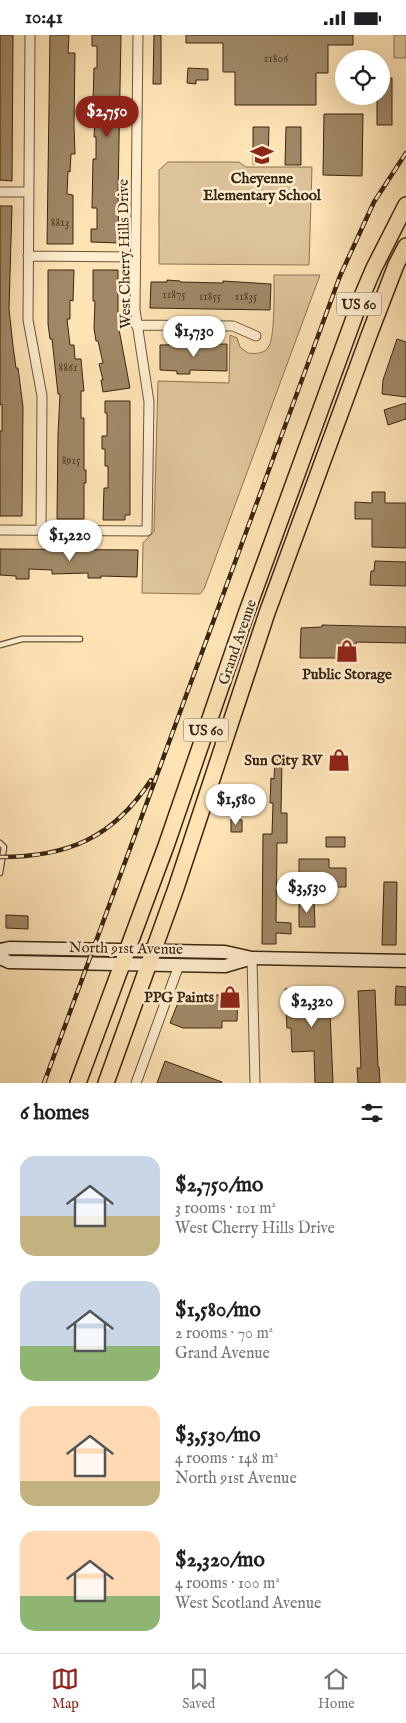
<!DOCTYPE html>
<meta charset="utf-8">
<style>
body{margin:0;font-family:"IM FELL English",serif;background:#f2f2f2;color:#202124;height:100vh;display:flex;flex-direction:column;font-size:19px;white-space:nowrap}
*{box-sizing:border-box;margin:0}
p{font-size:16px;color:#757577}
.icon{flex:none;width:28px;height:28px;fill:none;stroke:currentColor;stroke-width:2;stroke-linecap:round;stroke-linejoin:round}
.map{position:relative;height:1048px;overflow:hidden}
.details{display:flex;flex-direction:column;background:#fff;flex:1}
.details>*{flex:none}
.buttons{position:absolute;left:335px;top:15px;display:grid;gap:10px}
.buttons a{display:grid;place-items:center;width:55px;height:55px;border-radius:50%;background:#fff;box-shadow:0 5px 20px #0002;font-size:25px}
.price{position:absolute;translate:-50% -42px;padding:0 11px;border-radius:18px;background:#fff;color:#222;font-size:16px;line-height:32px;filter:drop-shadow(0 1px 2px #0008)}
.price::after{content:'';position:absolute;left:50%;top:30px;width:15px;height:11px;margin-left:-8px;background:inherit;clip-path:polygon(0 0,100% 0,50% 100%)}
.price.current{background:#8f2418;color:#fff}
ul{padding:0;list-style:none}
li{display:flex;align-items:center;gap:15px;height:125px;padding:0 20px}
li span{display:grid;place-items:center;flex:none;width:140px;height:100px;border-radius:15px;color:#555}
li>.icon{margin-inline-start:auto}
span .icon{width:60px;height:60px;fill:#fffc;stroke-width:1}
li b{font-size:21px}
h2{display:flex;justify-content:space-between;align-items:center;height:60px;padding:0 20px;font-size:21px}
.status{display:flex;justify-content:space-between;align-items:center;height:35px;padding:0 25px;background:#fff;direction:ltr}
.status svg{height:14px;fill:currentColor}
.tab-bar{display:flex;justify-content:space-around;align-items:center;height:70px;border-top:1px solid #e0e0e0;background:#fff;font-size:14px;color:#757577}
.tab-bar a{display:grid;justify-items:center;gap:2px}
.tab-bar .current{color:#8f2418}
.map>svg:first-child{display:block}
.green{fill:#ddc399;stroke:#8c7454}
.building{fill:#a08866;stroke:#3a2610}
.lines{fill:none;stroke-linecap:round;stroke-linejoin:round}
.lane-casing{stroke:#6b5539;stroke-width:7}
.street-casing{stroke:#6b5539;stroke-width:11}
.secondary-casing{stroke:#3a2610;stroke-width:15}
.highway-casing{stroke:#3a2610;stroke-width:18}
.lane{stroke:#feedcf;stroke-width:4.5}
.street{stroke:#feedcf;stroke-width:9}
.secondary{stroke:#feedcf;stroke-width:12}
.highway{stroke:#fee3b5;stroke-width:15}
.rail-casing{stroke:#3a2610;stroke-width:4.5}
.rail{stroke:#feedcf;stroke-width:2.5;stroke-dasharray:8;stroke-linecap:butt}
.labels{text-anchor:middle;stroke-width:5;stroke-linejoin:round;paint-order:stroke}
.number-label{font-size:12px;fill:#543e26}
.shield{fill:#feedcf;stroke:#756249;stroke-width:1}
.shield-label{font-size:14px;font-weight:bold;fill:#3a2610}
.poi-label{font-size:15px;font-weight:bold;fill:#3a2610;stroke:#feedcf}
.street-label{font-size:15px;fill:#3a2610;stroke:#feedcf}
</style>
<div class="status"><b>10:41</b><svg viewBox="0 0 49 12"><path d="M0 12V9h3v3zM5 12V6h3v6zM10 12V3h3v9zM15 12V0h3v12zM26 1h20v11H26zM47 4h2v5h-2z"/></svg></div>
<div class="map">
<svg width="406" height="1048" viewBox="0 0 406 1048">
<rect width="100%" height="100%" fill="#fee3b5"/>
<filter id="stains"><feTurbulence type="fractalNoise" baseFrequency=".004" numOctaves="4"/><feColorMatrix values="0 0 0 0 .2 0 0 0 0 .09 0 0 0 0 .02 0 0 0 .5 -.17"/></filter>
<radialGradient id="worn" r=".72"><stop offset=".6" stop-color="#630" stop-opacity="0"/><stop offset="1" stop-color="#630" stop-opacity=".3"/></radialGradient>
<path class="green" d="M 394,0 L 406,0 L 406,23 L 394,23 Z
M 168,127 L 239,127 L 246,132 L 312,132 L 309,230 L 159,229 L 159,135 Z
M 274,240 L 320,240 L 204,554 L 200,559 L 142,558 L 143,508 L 154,496 L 158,346 L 229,348 L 230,300 L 237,303 L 240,312 L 248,318 C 255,319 265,319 269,311 C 275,300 274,255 274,240 Z"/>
<path class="building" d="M 0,0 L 13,0 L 12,146 L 0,145 Z
M 50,0 L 69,0 L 68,18 L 75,18 L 74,90 L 75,119 L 71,119 L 70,137 L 68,136 L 67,159 L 73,160 L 73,209 L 47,209 Z
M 92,0 L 121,0 L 118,160 L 119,208 L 91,207 L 91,194 L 97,194 L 97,173 L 92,173 L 93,124 L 96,124 L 96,102 L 94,102 L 96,66 L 93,66 L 94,33 L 97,33 L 97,11 L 92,11 Z
M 154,0 L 161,0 L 161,49 L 153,49 Z
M 186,0 L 353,0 L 353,10 L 328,10 L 328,38 L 316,38 L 316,70 L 235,70 L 235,37 L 223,37 L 223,8 L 186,8 Z
M 188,33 L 208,34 L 208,45 L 196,45 L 196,49 L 187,48 Z
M 381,43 L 392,43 L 392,90 L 377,90 L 377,61 L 381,61 Z
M 324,79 L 363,79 L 362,141 L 323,140 Z
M 253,92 L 269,92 L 268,129 L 253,129 Z
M 286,92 L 301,92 L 301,130 L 285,130 Z
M 0,171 L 12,171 L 9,274 L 13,311 L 16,333 L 18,333 L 23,372 L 22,481 L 0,481 L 0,396 L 2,396 L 2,369 L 0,370 Z
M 48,235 L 74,235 L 73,266 L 70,265 L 70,284 L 67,284 L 70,310 L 74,310 L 75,324 L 81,324 L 82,336 L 84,356 L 81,356 L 81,383 L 84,383 L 84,435 L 86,435 L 86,448 L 84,448 L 84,484 L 57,484 L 58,399 L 60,359 L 58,359 L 52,304 L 50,304 L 48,289 Z
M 93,235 L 118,235 L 118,289 L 130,353 L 103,357 L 101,345 L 103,345 L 99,329 L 103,328 L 98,306 L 96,306 L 94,293 L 95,266 L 93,266 Z
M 167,245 L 180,246 L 180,247 L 223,248 L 223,246 L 271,249 L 270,275 L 150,273 L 151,247 L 167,247 Z
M 397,304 L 406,307 L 406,362 L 382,359 L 383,345 Z
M 227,309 L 227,336 L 190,335 L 190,339 L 177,339 L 177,336 L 160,335 L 160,310 Z
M 105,366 L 130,366 L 130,480 L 125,480 L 125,485 L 103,485 L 104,453 L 108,453 L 108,431 L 105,431 L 105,414 L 102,414 L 102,401 L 107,401 L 107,378 L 105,378 Z
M 406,368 L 406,384 L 388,390 L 384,375 Z
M 372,457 L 385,457 L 385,468 L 406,468 L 406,513 L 372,512 L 372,484 L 355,484 L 355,467 L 372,468 Z
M 0,514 L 138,515 L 137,542 L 101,541 L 101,543 L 88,543 L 88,538 L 52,539 L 52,535 L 29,534 L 29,544 L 16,544 L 16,541 L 0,540 Z
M 375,526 L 406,527 L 406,551 L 370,550 L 371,536 L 374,536 Z
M 322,590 L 406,592 L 406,608 L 356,607 L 357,623 L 300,623 L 301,593 L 322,592 Z
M 275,724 L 282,724 L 281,778 L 287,778 L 287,808 L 277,808 L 276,887 L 291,888 L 291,899 L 276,898 L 276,909 L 262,909 L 263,799 L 272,799 L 273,768 L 270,768 L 271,743 L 274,744 Z
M 231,784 L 242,785 L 242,797 L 231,797 Z
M 326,802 L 345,802 L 345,812 L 326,812 Z
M 299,824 L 329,824 L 329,833 L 346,833 L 346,852 L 329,852 L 329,854 L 316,854 L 316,851 L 299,851 Z
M 384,847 L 397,847 L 396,910 L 382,910 Z
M 314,865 L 315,892 L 299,892 L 299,866 Z
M 6,880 L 28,881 L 28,894 L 6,893 Z
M 396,951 L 406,952 L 406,970 L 395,970 Z
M 311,952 L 311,955 L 329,954 L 333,1048 L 315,1048 L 314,1016 L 292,1017 L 291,993 L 287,993 L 285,954 Z
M 375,955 L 378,1032 L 379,1032 L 380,1048 L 358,1048 L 357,1033 L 361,1033 L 358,956 Z
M 221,957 L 238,957 L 237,986 L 222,986 L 222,993 L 183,993 L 170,988 L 181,960 L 221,960 Z
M 165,1026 L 222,1047 L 222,1048 L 157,1048 Z"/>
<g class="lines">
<defs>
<path id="lane" d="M 0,610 L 22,604 L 80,604
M 0,808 L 4,812 L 0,838"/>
<path id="street" d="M 30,0 L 28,285 L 42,361 L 41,496
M 0,157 L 29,157
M 28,221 L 136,222
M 136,290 L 233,291 L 256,301
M 0,495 L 147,496 L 149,367 L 135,275 L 138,0
M 252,923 L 255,1048
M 136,1048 L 179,930"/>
<path id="secondary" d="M 0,915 L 10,913 L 225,917 L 252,923 L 406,926
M 0,923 L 9,927 L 225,931 L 249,924"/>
<path id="highway" d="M 78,1048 L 166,811 L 246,579 L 362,261 L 374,233 L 406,170
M 106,1048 L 176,853 L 267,578 L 368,303 L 396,230 L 406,211"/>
</defs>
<use href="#lane" class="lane-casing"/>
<use href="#street" class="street-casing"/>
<use href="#secondary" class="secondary-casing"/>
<use href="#highway" class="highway-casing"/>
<use href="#lane" class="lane"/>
<use href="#street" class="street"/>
<use href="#secondary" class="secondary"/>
<use href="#highway" class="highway"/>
<defs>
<path id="rail" d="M 0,822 C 68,822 113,803 151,745
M 44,1048 L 340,241 L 374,167 L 406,118"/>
</defs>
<use href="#rail" class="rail-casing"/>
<use href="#rail" class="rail"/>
</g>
<defs>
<symbol id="school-bare" viewBox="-9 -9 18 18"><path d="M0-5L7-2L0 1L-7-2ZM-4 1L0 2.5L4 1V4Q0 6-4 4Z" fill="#8f2418" stroke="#feedcf" stroke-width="2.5" paint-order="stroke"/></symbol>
<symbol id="shop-bare" viewBox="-9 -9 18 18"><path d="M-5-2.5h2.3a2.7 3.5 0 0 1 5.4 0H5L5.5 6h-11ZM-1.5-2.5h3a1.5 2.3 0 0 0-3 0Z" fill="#8f2418" stroke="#feedcf" stroke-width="2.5" paint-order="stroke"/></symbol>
</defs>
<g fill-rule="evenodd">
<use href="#school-bare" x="246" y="104" width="32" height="32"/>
<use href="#shop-bare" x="331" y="600" width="32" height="32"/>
<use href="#shop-bare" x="323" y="709" width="32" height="32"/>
<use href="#shop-bare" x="214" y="946" width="32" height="32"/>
</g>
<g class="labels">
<g class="number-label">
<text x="276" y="27">11806</text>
<text x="60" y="191">8813</text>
<text x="174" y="263">11875</text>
<text x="210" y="265">11855</text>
<text x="246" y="265">11835</text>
<text x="68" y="336">8861</text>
<text x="71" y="429">8915</text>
</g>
<g class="shield">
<rect x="336.5" y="257.5" width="45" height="23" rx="4"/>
<rect x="183.5" y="683.5" width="45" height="23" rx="4"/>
</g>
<g class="shield-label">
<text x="359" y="274">US 60</text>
<text x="206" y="700">US 60</text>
</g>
<g class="poi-label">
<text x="262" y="148">Cheyenne<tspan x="262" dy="17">Elementary School</tspan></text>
<text x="347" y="644">Public Storage</text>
<text x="322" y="730" text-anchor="end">Sun City RV</text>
<text x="214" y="967" text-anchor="end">PPG Paints</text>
</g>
<g class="street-label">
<text transform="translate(124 219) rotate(-91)" y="5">West Cherry Hills Drive</text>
<text transform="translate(237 607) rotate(-71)" y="5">Grand Avenue</text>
<text transform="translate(126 913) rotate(1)" y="5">North 91st Avenue</text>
</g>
</g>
<rect width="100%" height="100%" filter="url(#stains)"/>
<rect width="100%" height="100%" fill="url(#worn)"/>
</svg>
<div class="buttons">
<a><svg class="icon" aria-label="locate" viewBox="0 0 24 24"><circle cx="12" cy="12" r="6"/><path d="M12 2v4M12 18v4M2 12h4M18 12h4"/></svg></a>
</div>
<b class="price current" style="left:107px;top:103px">$2,750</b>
<b class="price" style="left:194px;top:323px">$1,730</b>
<b class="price" style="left:70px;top:527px">$1,220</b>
<b class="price" style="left:236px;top:791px">$1,580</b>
<b class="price" style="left:307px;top:879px">$3,530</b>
<b class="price" style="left:312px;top:993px">$2,320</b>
</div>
<section class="details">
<h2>6 homes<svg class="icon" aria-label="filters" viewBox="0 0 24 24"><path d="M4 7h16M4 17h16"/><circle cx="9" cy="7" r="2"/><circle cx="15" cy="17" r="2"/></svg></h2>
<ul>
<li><span style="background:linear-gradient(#c9d6e8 60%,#c2b280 0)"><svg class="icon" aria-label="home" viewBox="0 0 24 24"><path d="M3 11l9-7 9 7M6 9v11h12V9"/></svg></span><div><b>$2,750/mo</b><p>3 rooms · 101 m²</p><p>West Cherry Hills Drive</p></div></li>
<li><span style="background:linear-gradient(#c9d6e8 65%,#8fb573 0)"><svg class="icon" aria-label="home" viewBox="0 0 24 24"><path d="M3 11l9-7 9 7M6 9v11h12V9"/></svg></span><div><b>$1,580/mo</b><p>2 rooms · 70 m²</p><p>Grand Avenue</p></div></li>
<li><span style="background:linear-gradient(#ffd9b3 75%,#c2b280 0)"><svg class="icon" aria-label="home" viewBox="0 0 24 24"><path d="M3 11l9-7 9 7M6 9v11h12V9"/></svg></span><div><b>$3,530/mo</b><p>4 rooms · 148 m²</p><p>North 91st Avenue</p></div></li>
<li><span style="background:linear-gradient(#ffd9b3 65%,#8fb573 0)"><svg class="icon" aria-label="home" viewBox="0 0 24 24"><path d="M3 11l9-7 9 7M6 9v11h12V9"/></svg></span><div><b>$2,320/mo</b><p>4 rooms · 100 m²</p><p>West Scotland Avenue</p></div></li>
</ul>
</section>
<nav class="tab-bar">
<a class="current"><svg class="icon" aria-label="map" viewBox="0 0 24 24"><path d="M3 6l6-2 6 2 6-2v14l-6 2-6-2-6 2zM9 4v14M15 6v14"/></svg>Map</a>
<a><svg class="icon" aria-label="saved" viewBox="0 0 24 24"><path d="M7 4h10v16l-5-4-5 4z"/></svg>Saved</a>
<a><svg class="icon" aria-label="home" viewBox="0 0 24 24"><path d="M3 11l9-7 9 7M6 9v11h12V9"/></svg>Home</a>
</nav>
